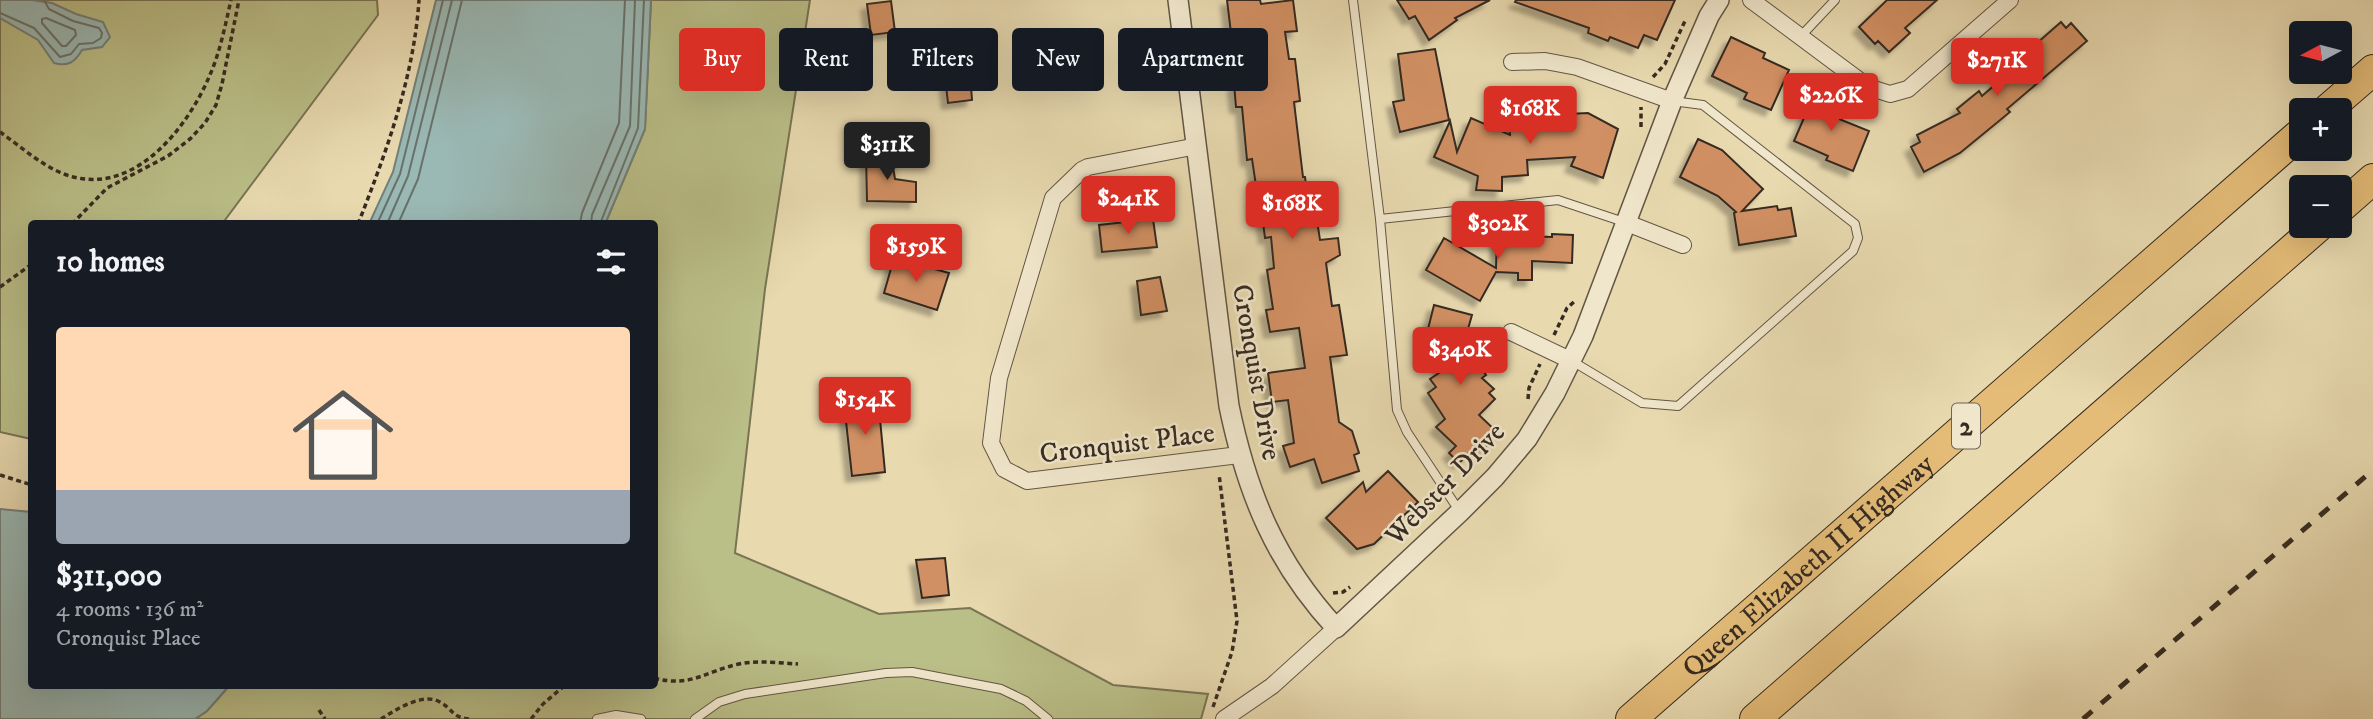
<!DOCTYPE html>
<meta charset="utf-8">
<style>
body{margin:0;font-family:"IM FELL DW Pica",serif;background:#242831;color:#f1f3f6;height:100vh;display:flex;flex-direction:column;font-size:26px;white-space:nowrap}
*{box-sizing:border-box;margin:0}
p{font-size:23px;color:#9ea1a6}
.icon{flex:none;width:38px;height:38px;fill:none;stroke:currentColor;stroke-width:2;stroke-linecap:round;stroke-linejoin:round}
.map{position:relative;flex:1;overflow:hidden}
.sheet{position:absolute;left:28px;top:220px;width:630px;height:469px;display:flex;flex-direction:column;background:#171b24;border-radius:7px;box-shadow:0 7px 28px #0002}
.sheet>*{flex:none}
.top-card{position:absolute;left:679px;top:28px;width:665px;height:63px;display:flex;gap:14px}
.needle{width:46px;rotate:263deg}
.controls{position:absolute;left:2289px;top:21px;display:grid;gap:14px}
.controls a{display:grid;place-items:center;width:63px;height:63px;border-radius:7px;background:#171b24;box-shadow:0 7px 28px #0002;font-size:35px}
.price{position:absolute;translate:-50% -60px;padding:0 16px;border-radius:7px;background:#d93025;color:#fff;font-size:23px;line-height:46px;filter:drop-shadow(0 2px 4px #0008)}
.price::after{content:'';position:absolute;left:50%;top:42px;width:21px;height:16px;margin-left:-10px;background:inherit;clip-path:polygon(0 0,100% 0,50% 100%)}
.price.selected{background:#222;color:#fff}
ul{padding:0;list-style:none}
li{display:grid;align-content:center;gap:14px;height:371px;padding:0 28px}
li span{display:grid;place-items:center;height:217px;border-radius:7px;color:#555}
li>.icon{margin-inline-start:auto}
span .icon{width:126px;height:126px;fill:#fffc;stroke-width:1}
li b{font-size:30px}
h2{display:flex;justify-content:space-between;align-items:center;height:84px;padding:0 28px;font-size:30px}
.chip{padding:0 24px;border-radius:7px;background:#171b24;box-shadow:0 7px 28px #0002;font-size:24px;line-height:63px}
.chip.selected{background:#d93025;color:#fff}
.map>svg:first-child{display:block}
.green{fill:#babe87;stroke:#787454;stroke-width:2}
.water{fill:#9ab8b4;stroke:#72807a;stroke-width:2}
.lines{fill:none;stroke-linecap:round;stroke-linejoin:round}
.shore{stroke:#68726b;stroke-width:2}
.building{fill:#d19064;stroke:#362b22;stroke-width:2;filter:url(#shadow)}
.service-casing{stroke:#625645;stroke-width:10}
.minor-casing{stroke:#625645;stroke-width:18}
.tertiary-casing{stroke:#625645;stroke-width:22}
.motorway-casing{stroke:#362b22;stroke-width:32}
.path{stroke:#362b22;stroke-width:3.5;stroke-dasharray:5 3.5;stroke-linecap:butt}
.service{stroke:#f0e6cb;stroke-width:8}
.minor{stroke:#f0e6cb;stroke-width:16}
.tertiary{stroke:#f0e6cb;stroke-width:19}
.motorway{stroke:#e4bc78;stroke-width:30}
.rail{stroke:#362b22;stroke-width:5;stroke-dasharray:12 12;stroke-linecap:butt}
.labels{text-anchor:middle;stroke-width:5;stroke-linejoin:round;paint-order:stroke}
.shield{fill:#f0e6cb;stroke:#6e6355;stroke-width:2}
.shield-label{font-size:26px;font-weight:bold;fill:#362b22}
.street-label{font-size:28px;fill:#362b22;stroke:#f0e6cb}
</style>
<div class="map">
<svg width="2373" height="719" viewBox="0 0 2373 719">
<defs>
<filter id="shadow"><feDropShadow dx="-6" dy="6" stdDeviation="2" flood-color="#0004"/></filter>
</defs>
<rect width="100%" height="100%" fill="#e8d9af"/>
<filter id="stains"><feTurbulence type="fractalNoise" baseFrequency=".00286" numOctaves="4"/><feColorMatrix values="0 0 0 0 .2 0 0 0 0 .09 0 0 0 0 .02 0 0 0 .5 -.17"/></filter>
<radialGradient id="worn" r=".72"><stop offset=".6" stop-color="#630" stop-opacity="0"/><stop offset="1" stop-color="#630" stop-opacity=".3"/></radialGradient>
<path class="green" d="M 0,0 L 377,0 L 378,15 L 222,224 L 32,224 L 31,439 L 0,432 Z
M 651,0 L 810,0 L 765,289 L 735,553 L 879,614 L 970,608 L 1113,685 L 1208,694 L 1201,719 L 195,719 L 207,711 L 229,686 L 654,686 L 654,224 L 605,224 L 645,129 Z"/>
<path class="water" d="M 0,0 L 32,0 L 52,3 L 76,14 L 103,22 L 110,37 L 102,47 L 82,50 C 75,62 68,67 54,63 L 38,40 L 0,18 Z
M 436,0 L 651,0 L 645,129 L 605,224 L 369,224 L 393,172 Z
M 0,509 L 31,512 L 32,686 L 229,686 L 207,711 L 195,719 L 0,719 Z"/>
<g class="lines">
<path class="shore" d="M 0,13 L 34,28 L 60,57 L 71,54 L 79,44 L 93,43 L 101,38 L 102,33 L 99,28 L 73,21 L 49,9 L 44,0
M 46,18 L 75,30 L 76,35 L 66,46 L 62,46 L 42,23 L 42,19 Z
M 377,224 L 400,174 L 443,0
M 387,224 L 408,176 L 452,0
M 398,224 L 418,179 L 462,0
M 580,224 L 582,213 L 619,123 L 625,0
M 591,224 L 592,215 L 630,126 L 635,0
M 600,224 L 638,128 L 644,0"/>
</g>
<path class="building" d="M 1227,0 L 1260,0 L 1261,4 L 1293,0 L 1297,31 L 1285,32 L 1289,59 L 1295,59 L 1300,101 L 1294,102 L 1303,177 L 1305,177 L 1309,208 L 1315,207 L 1320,240 L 1338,238 L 1340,255 L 1326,263 L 1332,306 L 1339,305 L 1347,355 L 1330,357 L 1339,422 L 1352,431 L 1359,453 L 1354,455 L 1359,471 L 1322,483 L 1314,459 L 1290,467 L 1283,446 L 1294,443 L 1288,400 L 1272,402 L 1268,373 L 1305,368 L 1299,328 L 1270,332 L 1266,310 L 1273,309 L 1267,270 L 1274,268 L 1271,237 L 1265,238 L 1262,215 L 1256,215 L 1254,199 L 1258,199 L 1252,159 L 1247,160 L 1242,107 L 1236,107 L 1234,84 L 1252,81 L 1247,31 L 1231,33 Z
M 1397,0 L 1490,0 L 1455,18 L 1457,20 L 1429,40 L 1415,16 L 1409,19 Z
M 1516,0 L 1675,0 L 1657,40 L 1644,35 L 1638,48 L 1610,37 L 1608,41 L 1588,33 L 1589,28 L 1515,2 Z
M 1887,0 L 1937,0 L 1905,28 L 1910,33 L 1889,52 L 1878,41 L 1875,44 L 1859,27 Z
M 891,1 L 895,32 L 871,35 L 867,4 Z
M 2061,22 L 2066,28 L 2071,23 L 2087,41 L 2007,109 L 2010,112 L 1960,153 L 1924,172 L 1911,147 L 1920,142 L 1917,135 L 1960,113 L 1957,109 L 1979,91 L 1982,96 L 2004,77 L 1998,69 L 2019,51 L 2022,55 L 2028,51 Z
M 1731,37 L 1765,53 L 1763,58 L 1789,70 L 1771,110 L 1744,99 L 1747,93 L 1712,76 Z
M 1435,49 L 1449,120 L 1400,132 L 1393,102 L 1404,100 L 1398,54 Z
M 969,59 L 972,100 L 948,103 L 943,60 Z
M 1816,90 L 1841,101 L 1834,117 L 1869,131 L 1853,171 L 1826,160 L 1828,156 L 1794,141 Z
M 1546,105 L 1567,105 L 1568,114 L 1588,113 L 1618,129 L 1603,178 L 1571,166 L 1575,157 L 1527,160 L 1528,175 L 1502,177 L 1502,191 L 1476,190 L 1478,176 L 1434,157 L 1450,121 L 1457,152 L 1471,118 L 1510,135 L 1509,125 L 1532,124 L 1532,117 L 1546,116 Z
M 1698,139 L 1722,150 L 1763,189 L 1742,211 L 1777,206 L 1778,210 L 1791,208 L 1796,236 L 1739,245 L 1734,213 L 1736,212 L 1718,196 L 1680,177 Z
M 891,155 L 895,179 L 916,182 L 916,202 L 867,201 L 866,156 Z
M 1153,219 L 1157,247 L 1102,252 L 1099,225 Z
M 1552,234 L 1573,235 L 1572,263 L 1532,261 L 1532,280 L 1518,280 L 1518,273 L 1496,272 L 1480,301 L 1426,270 L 1444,238 L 1496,268 L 1497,235 L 1552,237 Z
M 894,258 L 949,273 L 937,310 L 884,293 Z
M 1160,277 L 1167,311 L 1141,315 L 1137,281 Z
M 1434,305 L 1472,315 L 1464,343 L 1486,375 L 1482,378 L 1494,389 L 1489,393 L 1495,399 L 1479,415 L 1498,433 L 1484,448 L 1479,443 L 1459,463 L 1449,453 L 1456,446 L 1436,427 L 1445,419 L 1428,393 L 1436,387 L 1430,379 L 1442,371 L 1435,362 L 1463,343 L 1427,333 Z
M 878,398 L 885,472 L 852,476 L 844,403 Z
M 1388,471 L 1418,502 L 1374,544 L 1357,549 L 1326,518 L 1363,482 L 1366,492 Z
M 945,558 L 949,595 L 922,598 L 916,560 Z"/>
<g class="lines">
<defs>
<path id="service" d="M 1353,0 L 1380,219 L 1397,410 L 1407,432 L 1460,512
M 1801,36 L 1835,0
M 1380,219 L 1558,200 L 1627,223
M 1572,361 L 1642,403 L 1678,406 L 1853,251 L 1858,238 L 1855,224 L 1703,105 L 1672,101
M 597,719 L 616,715 L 641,719
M 695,719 L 719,702 L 745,694 L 886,673 L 912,672 L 1001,689 L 1026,701 L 1048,719"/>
<path id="minor" d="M 1751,0 L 1868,87 L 1890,94 L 1908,89 L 2010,0
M 1512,62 L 1545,61 L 1577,67 L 1672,101
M 1197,146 L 1088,167 L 1082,170 L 1053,198 L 999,378 L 991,443 L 1004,469 L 1027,481 L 1239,455
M 1627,223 L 1683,245
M 1511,332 L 1572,361
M 1224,719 L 1272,686 L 1336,628"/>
<path id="tertiary" d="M 1178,0 L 1229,406 C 1247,493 1275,562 1336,628 L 1460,512 L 1495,477 L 1527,439 L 1555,393 L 1583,336 L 1672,101 L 1709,16 L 1719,0"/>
<g id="motorway">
<path d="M 2327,110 L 2373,70"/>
<path d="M 2340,208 L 2373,179"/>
<path id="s1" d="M 1631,719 L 2301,133"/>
<path d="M 1755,719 L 2319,226"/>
</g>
</defs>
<use href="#service" class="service-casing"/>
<use href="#minor" class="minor-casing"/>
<use href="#tertiary" class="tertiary-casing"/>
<use href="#motorway" class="motorway-casing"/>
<path class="path" d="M 1653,77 L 1665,64 L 1685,21
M 1641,127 L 1641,107
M 0,132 C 23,148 49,173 78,178 C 139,190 188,126 209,77 C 220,53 225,26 231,0
M 72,224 L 107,188 L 168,156 L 190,139 L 205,123 L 216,105 L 222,84 L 239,0
M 358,224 C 386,153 414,77 419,0
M 0,287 L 32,264
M 1554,335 L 1567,308 L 1575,301
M 1528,399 L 1529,388 L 1540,364
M 0,475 L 32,485
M 1333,593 L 1343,592 L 1350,587
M 654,678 C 691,688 706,671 739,664 C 758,660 779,663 798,664
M 1213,707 L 1232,652 L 1237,621 L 1219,474
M 319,710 L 325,719
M 381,719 C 395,710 423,692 440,702 C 453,709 451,717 469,719
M 531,719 L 543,704 L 564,686"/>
<use href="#service" class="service"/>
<use href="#minor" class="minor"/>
<use href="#tertiary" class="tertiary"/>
<use href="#motorway" class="motorway"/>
<path class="rail" d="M 2083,719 L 2373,470"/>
</g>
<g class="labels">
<rect class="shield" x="1952" y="403.5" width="28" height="45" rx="5"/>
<g class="shield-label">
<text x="1966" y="435">2</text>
</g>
<g class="street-label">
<text transform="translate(1258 372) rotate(80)" y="10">Cronquist Drive</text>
<text transform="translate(1127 442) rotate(-7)" y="10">Cronquist Place</text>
<text transform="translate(1444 483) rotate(-46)" y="10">Webster Drive</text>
<text dy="10" stroke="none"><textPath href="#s1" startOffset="234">Queen Elizabeth II Highway</textPath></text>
</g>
</g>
<rect width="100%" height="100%" filter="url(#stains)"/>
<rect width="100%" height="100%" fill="url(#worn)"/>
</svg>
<div class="controls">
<a><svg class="needle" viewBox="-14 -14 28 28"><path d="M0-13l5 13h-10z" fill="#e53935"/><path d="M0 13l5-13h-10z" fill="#9ea1a6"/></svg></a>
<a>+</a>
<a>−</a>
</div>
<b class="price" style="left:1997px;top:98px">$271K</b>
<b class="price" style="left:1831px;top:133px">$226K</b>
<b class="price" style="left:1530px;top:146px">$168K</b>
<b class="price selected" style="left:887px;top:182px">$311K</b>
<b class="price" style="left:1128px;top:236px">$241K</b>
<b class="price" style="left:1292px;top:241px">$168K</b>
<b class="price" style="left:1498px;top:261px">$302K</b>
<b class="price" style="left:916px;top:284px">$159K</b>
<b class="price" style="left:1460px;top:387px">$340K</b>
<b class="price" style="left:865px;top:437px">$154K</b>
<div class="top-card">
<a class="chip selected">Buy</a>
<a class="chip">Rent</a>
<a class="chip">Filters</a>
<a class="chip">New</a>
<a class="chip">Apartment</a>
</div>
<section class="sheet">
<h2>10 homes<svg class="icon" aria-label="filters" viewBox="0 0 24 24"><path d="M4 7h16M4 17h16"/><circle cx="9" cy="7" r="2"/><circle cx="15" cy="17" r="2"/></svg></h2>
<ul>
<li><span style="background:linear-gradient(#ffd9b3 75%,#9aa5b1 0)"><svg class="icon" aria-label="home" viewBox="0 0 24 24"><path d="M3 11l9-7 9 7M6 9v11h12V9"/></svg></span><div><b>$311,000</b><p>4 rooms · 136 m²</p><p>Cronquist Place</p></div></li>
</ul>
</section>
</div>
